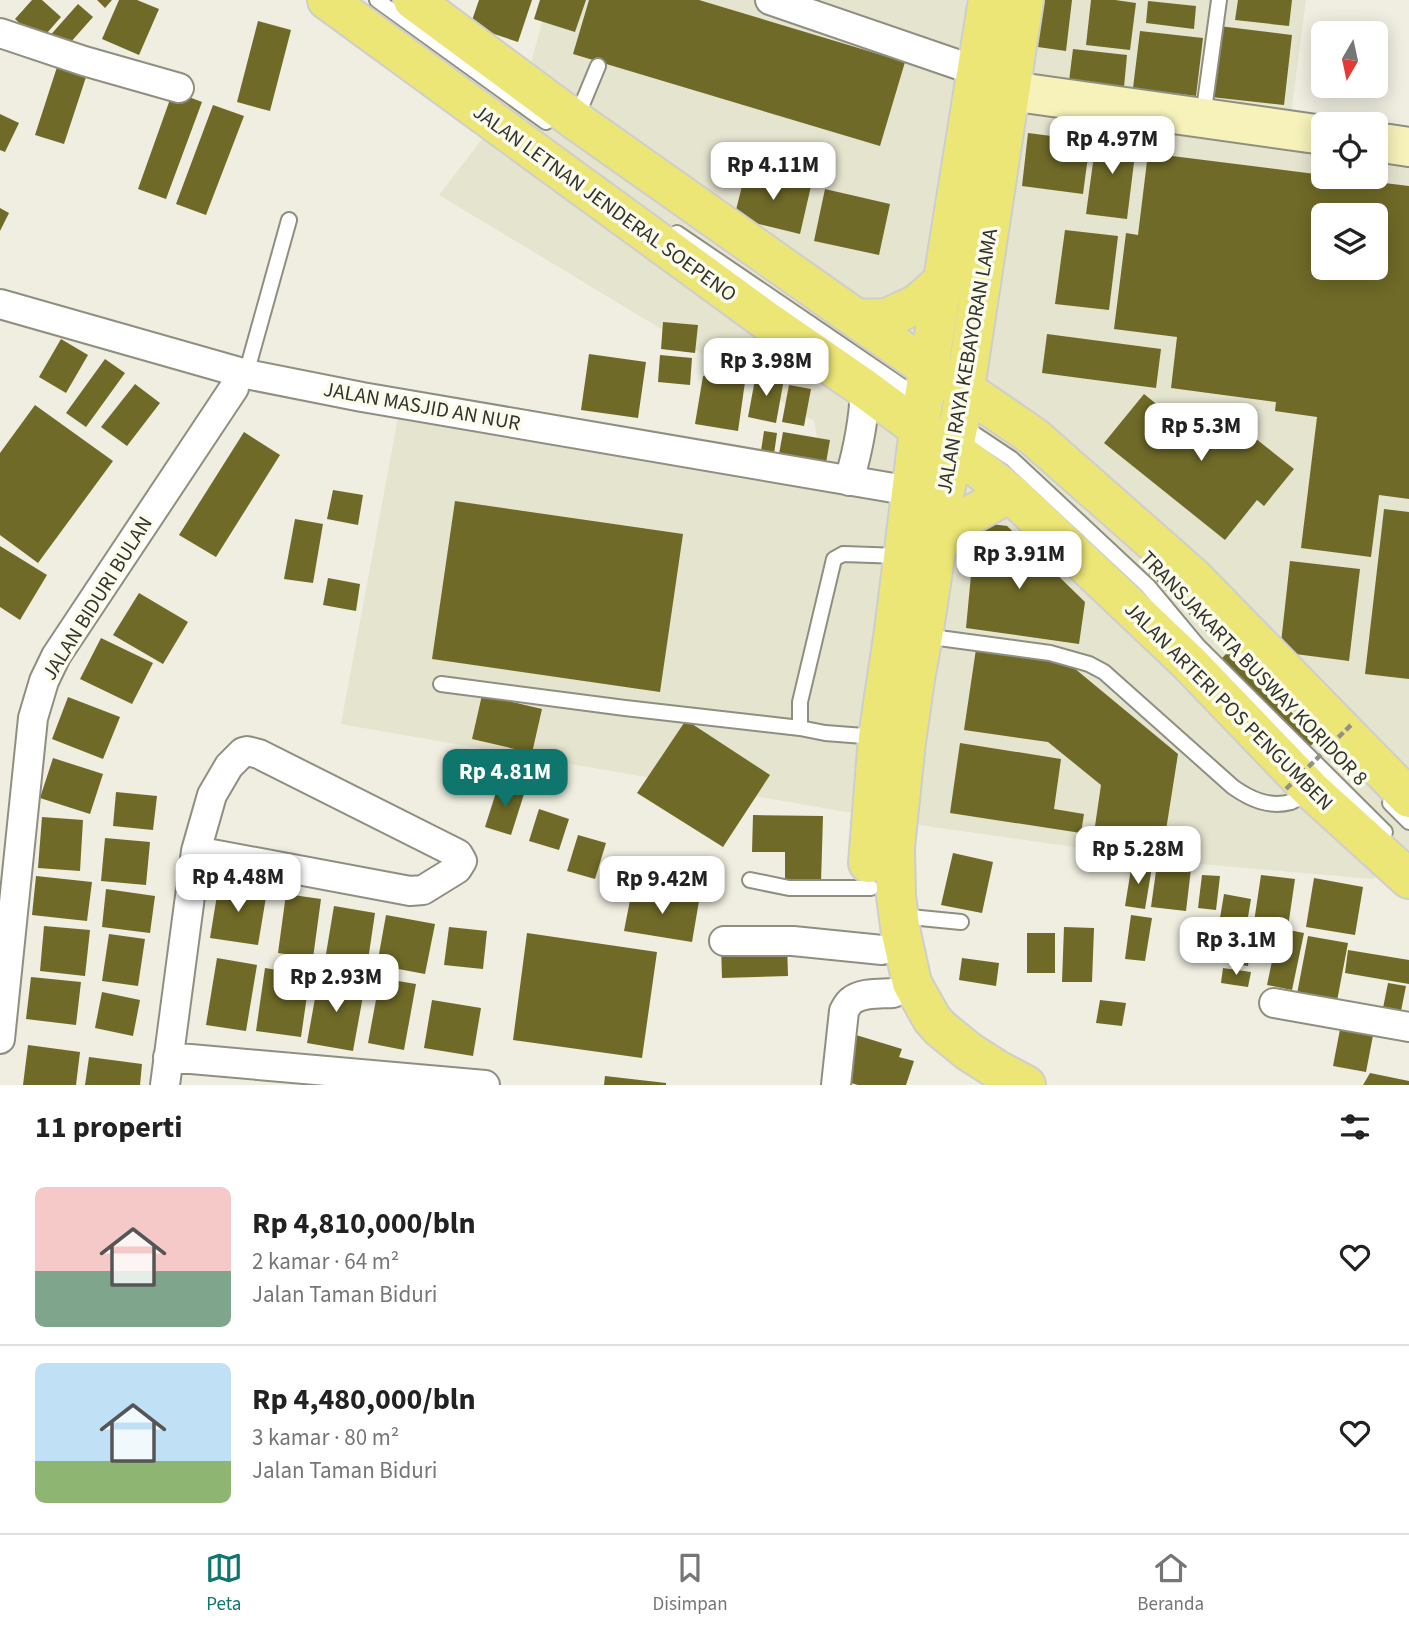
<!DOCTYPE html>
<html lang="id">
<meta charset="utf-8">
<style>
body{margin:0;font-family:"Source Sans 3",sans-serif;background:#f2f2f2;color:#222;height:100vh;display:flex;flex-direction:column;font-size:26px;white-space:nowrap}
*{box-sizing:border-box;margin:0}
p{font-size:23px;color:#767676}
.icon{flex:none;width:38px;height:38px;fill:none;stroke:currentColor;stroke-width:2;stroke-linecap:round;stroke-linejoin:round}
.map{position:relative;height:1085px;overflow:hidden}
.sheet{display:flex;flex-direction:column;background:#fff;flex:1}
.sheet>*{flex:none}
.needle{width:46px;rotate:189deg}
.fabs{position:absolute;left:1311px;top:21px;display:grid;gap:14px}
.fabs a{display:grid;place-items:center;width:77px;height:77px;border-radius:10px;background:#fff;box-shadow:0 4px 18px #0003;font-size:35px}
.price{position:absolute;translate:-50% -60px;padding:0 16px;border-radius:14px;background:#fff;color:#222;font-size:23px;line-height:46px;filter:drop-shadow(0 2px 4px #0008)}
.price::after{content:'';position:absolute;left:50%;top:42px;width:21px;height:16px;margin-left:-10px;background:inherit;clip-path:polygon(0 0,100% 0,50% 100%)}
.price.selected{background:#0f766e;color:#fff}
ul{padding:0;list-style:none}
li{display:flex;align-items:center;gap:21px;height:175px;padding:0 35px}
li+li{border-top:2px solid #e0e0e0}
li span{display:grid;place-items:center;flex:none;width:196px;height:140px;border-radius:10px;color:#555}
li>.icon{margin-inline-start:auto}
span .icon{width:84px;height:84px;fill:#fffc;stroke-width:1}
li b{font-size:30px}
h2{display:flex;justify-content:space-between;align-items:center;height:84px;padding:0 35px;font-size:30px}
.tab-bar{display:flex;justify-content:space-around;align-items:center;height:98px;border-top:2px solid #e0e0e0;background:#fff;font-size:19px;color:#767676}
.tab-bar a{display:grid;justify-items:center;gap:4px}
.tab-bar .selected{color:#0f766e}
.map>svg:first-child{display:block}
.built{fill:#e5e4cf;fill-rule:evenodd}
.building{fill:#6f6a27;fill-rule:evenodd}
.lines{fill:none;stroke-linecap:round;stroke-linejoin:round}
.lane-casing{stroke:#8f8f81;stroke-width:18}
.street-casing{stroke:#8f8f81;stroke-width:32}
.secondary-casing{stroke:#8f8f81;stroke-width:42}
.primary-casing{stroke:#cececd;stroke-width:42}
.lane{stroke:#fff;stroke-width:14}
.street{stroke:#fff;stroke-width:28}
.secondary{stroke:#f6f2ba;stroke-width:38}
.primary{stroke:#ece676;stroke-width:38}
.path-bridge{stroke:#919086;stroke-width:4.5;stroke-dasharray:7 3.5;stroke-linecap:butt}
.labels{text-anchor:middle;stroke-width:7;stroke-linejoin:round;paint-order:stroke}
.street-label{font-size:21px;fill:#34332e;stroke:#fcfced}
</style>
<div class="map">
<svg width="1409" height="1085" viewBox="0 0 1409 1085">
<rect width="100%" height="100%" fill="#efeee0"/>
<path class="built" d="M 548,0 L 1306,0 L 1288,136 L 1323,141 L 1323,177 L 1376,177 L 1376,149 L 1409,154 L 1409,857 L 1373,879 L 1188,863 L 933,827 L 341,724 L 399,412 L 827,492 L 814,421 L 439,195 L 526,82 ZM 1323,215 L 1376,215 L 1376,268 L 1323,268 Z"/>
<path class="building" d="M 32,0 L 42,0 L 61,17 L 40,41 L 15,19 Z
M 97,0 L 112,0 L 105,8 Z
M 119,0 L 137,0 L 159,9 L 139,55 L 102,39 Z
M 479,0 L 532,0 L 518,42 L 470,26 Z
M 540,0 L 586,0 L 575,32 L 534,19 Z
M 589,0 L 699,0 L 905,62 L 880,146 L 573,54 Z
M 1030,0 L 1072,0 L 1066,51 L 1024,45 Z
M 1091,0 L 1115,0 L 1136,3 L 1130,50 L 1086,45 Z
M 1238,0 L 1292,0 L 1289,26 L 1235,20 Z
M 1148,1 L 1196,6 L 1194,29 L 1146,23 Z
M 78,4 L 93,17 L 62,52 L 47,39 Z
M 258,21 L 291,30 L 270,111 L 237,102 Z
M 1219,26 L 1292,35 L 1284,105 L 1211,97 Z
M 1140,31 L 1203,38 L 1196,96 L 1133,88 Z
M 1073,49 L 1127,55 L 1124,87 L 1069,81 Z
M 58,64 L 87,74 L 64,144 L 35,135 Z
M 173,91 L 202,102 L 166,199 L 138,189 Z
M 213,105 L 244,116 L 206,215 L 176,204 Z
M 0,114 L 19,123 L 5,152 L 0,150 Z
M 1028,133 L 1090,141 L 1083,194 L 1022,186 Z
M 1097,133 L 1137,138 L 1127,219 L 1086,214 Z
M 1148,153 L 1323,175 L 1323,177 L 1335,177 L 1409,186 L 1409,499 L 1379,495 L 1371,557 L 1301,548 L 1317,417 L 1275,411 L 1276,402 L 1171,388 L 1177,337 L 1114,329 L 1126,233 L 1138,235 ZM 1323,215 L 1376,215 L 1376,268 L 1323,268 Z
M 746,170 L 811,186 L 800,234 L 734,218 Z
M 825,189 L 890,204 L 879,255 L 814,241 Z
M 0,208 L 9,213 L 0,231 Z
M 1065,230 L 1118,236 L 1109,310 L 1055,304 Z
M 663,322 L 698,325 L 695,353 L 661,349 Z
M 1047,334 L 1161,349 L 1156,388 L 1042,373 Z
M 61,339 L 88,355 L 66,393 L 39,377 Z
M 589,354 L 646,362 L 638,418 L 581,410 Z
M 660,355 L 692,358 L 690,385 L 658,382 Z
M 105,359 L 125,373 L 86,427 L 66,413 Z
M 756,374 L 784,379 L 776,423 L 748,417 Z
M 703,376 L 745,382 L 738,431 L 695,424 Z
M 135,384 L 160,403 L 127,446 L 101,427 Z
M 789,385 L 811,389 L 804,426 L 782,422 Z
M 1144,394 L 1195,435 L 1217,408 L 1294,469 L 1264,506 L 1257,500 L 1225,540 L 1104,443 Z
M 35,405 L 113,461 L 38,563 L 0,535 L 0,453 Z
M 764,431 L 777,433 L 774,454 L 761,451 Z
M 244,432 L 280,455 L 216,557 L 179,535 Z
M 783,432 L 830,440 L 826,463 L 779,454 Z
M 333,490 L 363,495 L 358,525 L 327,519 Z
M 455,501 L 683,534 L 660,692 L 432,659 Z
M 1384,509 L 1409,512 L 1409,679 L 1365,674 Z
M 295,519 L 323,524 L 313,583 L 284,579 Z
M 976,522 L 1007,526 L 1085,602 L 1079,644 L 966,628 Z
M 0,546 L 47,575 L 20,620 L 0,607 Z
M 1290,561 L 1360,569 L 1349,661 L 1280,652 Z
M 328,578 L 360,584 L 356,611 L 323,605 Z
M 139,593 L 188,622 L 163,664 L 113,635 Z
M 101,638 L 153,663 L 132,704 L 80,679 Z
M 976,649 L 1062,658 L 1178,754 L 1164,843 L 1094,833 L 1101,785 L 1048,742 L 964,730 Z
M 1230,650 L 1318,739 L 1307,749 L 1220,660 Z
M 482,695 L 542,709 L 532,753 L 472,739 Z
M 68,697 L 120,717 L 103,759 L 52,739 Z
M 686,720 L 770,775 L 723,847 L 637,793 Z
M 960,743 L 1061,759 L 1054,809 L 1084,814 L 1081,833 L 950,813 Z
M 53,758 L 103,774 L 90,814 L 40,798 Z
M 499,783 L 525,791 L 511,835 L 485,827 Z
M 116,792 L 157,796 L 153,830 L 113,826 Z
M 539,809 L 569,819 L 559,850 L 529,841 Z
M 753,815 L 823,816 L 821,882 L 785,882 L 785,852 L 752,852 Z
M 42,817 L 83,820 L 80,871 L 38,868 Z
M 578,835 L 606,843 L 595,879 L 567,871 Z
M 105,838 L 150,842 L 146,885 L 101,881 Z
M 953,853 L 993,862 L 982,913 L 941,905 Z
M 1132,863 L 1152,867 L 1145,909 L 1125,906 Z
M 1157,864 L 1191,869 L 1186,911 L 1151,907 Z
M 1202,875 L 1220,876 L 1216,910 L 1198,908 Z
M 1261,875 L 1295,879 L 1288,927 L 1254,922 Z
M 36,876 L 92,882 L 87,921 L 32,915 Z
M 1314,878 L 1363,887 L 1355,935 L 1306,927 Z
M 219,883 L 267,891 L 258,945 L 210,938 Z
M 106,889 L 155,896 L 150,933 L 102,927 Z
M 632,890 L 699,901 L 692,942 L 624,931 Z
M 286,894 L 321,899 L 313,958 L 278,953 Z
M 1224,894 L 1251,899 L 1247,923 L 1220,918 Z
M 334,906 L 375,913 L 367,967 L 325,960 Z
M 386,915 L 435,924 L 425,974 L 377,965 Z
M 1131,915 L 1152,918 L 1145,961 L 1125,959 Z
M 44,926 L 90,930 L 85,976 L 40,971 Z
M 449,927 L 487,931 L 483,969 L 444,965 Z
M 1064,927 L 1094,928 L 1092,982 L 1062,982 Z
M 1279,928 L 1304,933 L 1292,990 L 1267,985 Z
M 527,933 L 657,952 L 642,1058 L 513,1040 Z
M 1027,933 L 1055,933 L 1055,973 L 1027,973 Z
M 109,934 L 145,939 L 138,986 L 102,981 Z
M 1308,936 L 1348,943 L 1337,1001 L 1297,994 Z
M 787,943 L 788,976 L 722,978 L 721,945 Z
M 1225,945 L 1250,950 L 1248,966 L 1222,962 Z
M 1348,950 L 1409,960 L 1409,984 L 1345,973 Z
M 217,958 L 257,965 L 246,1031 L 206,1025 Z
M 962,958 L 999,963 L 996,986 L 959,980 Z
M 265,968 L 310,975 L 301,1037 L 256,1031 Z
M 1223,968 L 1251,972 L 1248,987 L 1221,983 Z
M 319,976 L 365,985 L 353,1051 L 307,1043 Z
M 31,977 L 81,982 L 76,1025 L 26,1019 Z
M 380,978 L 416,984 L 404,1050 L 368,1043 Z
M 1388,983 L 1406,986 L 1399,1021 L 1381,1018 Z
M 102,992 L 140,1000 L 133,1036 L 95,1028 Z
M 432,1000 L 481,1008 L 473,1056 L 424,1048 Z
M 1100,1000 L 1126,1003 L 1122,1026 L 1096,1023 Z
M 1342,1019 L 1375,1025 L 1366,1072 L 1333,1066 Z
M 856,1035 L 902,1049 L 899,1057 L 914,1061 L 906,1085 L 858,1085 L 841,1080 Z
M 28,1045 L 80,1052 L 76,1085 L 23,1085 Z
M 89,1057 L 142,1064 L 140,1085 L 85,1085 Z
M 1370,1073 L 1409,1081 L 1409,1085 L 1363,1085 Z
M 605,1076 L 666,1083 L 666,1085 L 604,1085 Z"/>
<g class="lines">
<defs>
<path id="lane" d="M 377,0 L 546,122
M 1203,117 L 1219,0
M 576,119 L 598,66
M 677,233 L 921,399
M 246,374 L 289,220
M 961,425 L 1012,459 L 1148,586 L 1198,646 L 1385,832
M 1155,567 L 1284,697
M 924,636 L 1050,653 L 1089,664 L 1104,672 L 1233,787 C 1250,799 1269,808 1291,802 C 1297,800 1304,794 1309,790
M 441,684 L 625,708 L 800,728
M 877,737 L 825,733 L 800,728 L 800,702 L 834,559 L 843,554 L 901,556
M 1390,803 L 1409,822
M 750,880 L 789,888 L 871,888
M 900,916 L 961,922"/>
<path id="street" d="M 770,0 L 965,67 L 977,68
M 0,33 L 84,61 L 179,88
M 0,304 L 246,374 L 362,397 L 911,491
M 849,481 C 858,450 864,421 865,389
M 724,941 L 793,941 L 882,950
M 1274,1003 L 1409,1027
M 0,1039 L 33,718 L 44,681 L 56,656 L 234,388
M 168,1057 L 485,1085
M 165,1085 L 196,851 L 212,795 L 229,766 L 243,752 L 247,751 L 259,754 L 458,854 L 462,861 L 457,869 L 423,890 L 410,891 L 196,851
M 836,1085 L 844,1011 C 845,1009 849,1002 851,1001 C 862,992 881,994 893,993"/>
<path id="secondary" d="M 984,73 L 1011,91 L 1323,135
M 1376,142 L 1409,147"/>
<path id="primary" d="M 327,0 L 768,322 L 865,389 L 919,429 L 953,449 L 1010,493 L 1188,662 L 1311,790 L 1409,879
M 413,0 L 575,120 L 857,319 L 929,369 L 964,389 L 1033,436 L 1193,577 L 1409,798
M 1024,0 L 962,408 L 945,491 L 923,636 L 916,673 L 906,742 L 895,847 L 896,896 L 901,933 L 912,983 L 918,994 L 932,1019 L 940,1028 L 968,1051 L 996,1069 L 1026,1085
M 857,319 L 887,318 L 917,304 L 942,282
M 937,545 L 967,517 L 1010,493
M 868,863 L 878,737 L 894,631 L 919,429 L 988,0"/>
</defs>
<use href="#lane" class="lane-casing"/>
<use href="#street" class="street-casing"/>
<use href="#secondary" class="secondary-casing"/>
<use href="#primary" class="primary-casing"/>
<use href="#lane" class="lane"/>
<use href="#street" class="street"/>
<use href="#secondary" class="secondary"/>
<use href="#primary" class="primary"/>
<path class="path-bridge" d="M 1286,789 L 1353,723"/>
</g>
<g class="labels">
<g class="street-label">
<text transform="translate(605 203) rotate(36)" y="7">JALAN LETNAN JENDERAL SOEPENO</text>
<text transform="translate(967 361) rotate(-80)" y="7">JALAN RAYA KEBAYORAN LAMA</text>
<text transform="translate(422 406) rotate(10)" y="7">JALAN MASJID AN NUR</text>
<text transform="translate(97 598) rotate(-58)" y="7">JALAN BIDURI BULAN</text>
<text transform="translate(1254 668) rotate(46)" y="7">TRANSJAKARTA BUSWAY KORIDOR 8</text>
<text transform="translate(1229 706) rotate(45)" y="7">JALAN ARTERI POS PENGUMBEN</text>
</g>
</g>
</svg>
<div class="fabs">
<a><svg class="needle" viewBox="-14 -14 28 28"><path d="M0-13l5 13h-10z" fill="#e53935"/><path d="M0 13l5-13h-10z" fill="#767676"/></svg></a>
<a><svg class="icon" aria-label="locate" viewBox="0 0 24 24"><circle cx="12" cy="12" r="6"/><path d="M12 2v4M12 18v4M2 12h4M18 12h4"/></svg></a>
<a><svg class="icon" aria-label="layers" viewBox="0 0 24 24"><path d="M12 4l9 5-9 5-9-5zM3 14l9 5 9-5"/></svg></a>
</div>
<b class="price" style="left:1112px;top:176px">Rp 4.97M</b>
<b class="price" style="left:773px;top:202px">Rp 4.11M</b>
<b class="price" style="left:766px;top:398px">Rp 3.98M</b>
<b class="price" style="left:1201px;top:463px">Rp 5.3M</b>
<b class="price" style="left:1019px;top:591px">Rp 3.91M</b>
<b class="price selected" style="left:505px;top:809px">Rp 4.81M</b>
<b class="price" style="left:1138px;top:886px">Rp 5.28M</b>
<b class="price" style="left:238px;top:914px">Rp 4.48M</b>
<b class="price" style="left:662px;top:916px">Rp 9.42M</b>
<b class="price" style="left:1236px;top:977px">Rp 3.1M</b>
<b class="price" style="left:336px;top:1014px">Rp 2.93M</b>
</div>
<section class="sheet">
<h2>11 properti<svg class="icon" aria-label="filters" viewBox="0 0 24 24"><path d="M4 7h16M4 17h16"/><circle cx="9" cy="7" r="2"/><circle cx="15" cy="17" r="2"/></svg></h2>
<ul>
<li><span style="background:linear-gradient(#f6c9c9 60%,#7fa58c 0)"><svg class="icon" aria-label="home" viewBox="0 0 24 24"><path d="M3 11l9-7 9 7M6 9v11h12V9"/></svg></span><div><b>Rp 4,810,000/bln</b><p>2 kamar · 64 m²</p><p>Jalan Taman Biduri</p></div><svg class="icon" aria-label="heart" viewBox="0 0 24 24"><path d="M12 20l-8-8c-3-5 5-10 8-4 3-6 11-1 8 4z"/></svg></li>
<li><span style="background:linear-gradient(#bfe0f5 70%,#8fb573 0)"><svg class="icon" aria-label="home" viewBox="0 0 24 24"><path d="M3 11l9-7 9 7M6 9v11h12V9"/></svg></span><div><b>Rp 4,480,000/bln</b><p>3 kamar · 80 m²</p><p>Jalan Taman Biduri</p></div><svg class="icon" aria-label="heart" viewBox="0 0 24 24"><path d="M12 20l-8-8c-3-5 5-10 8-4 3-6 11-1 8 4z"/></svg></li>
</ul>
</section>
<nav class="tab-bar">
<a class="selected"><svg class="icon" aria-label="map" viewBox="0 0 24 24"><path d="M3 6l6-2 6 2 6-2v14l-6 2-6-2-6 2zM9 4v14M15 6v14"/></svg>Peta</a>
<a><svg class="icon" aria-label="saved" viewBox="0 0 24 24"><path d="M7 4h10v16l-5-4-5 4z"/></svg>Disimpan</a>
<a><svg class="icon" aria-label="home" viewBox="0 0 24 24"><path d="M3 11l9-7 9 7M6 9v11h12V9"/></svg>Beranda</a>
</nav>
